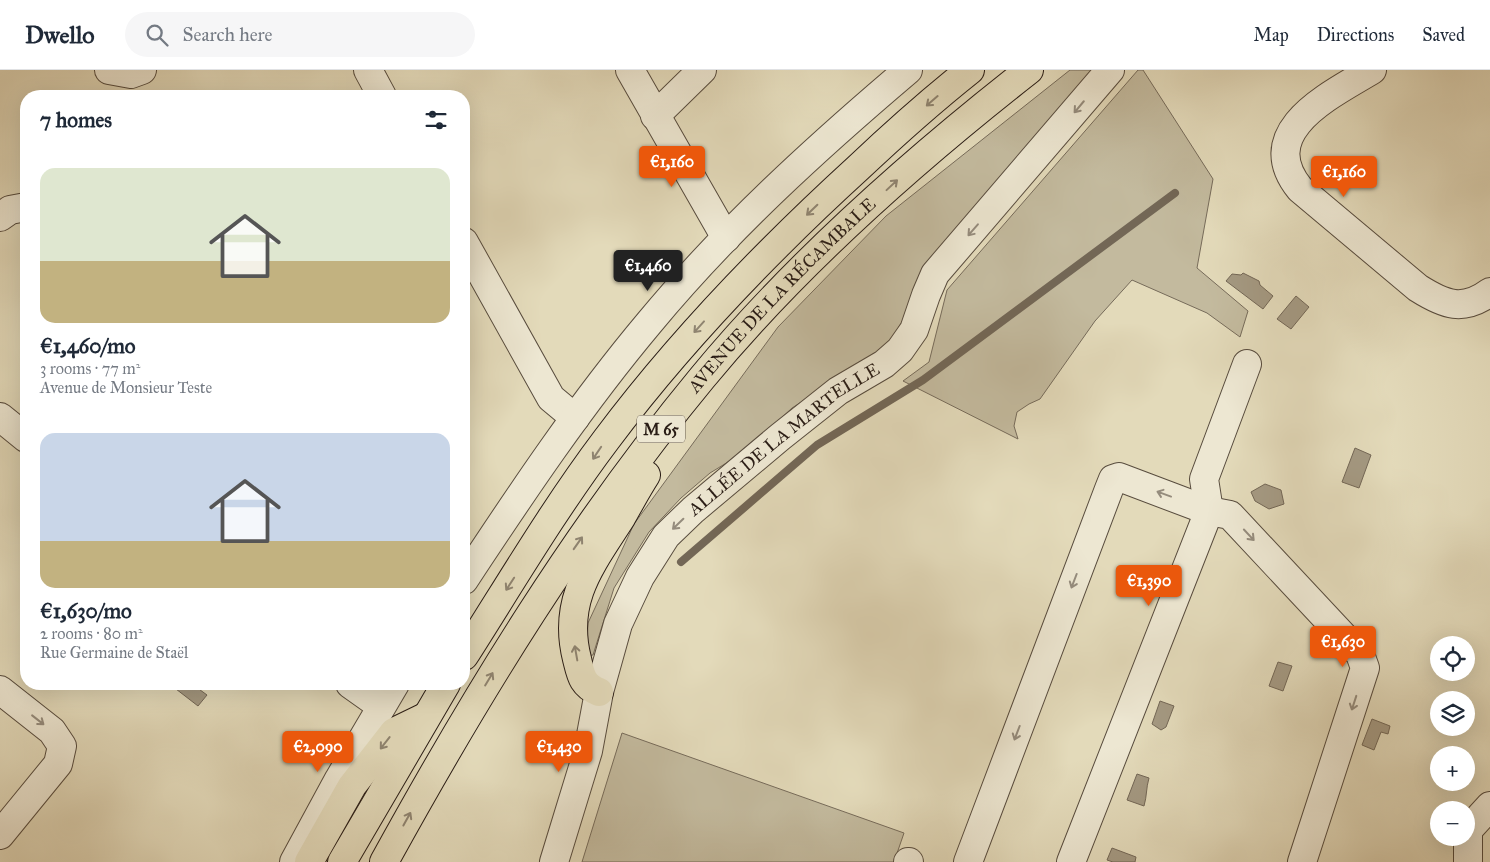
<!DOCTYPE html>
<meta charset="utf-8">
<style>
body{margin:0;font-family:"IM FELL Great Primer",serif;background:#f6f6f7;color:#1f2937;height:100vh;display:flex;flex-direction:column;font-size:19px;white-space:nowrap}
*{box-sizing:border-box;margin:0}
p{font-size:16px;color:#747a83}
.icon{flex:none;width:28px;height:28px;fill:none;stroke:currentColor;stroke-width:2;stroke-linecap:round;stroke-linejoin:round}
.map{position:relative;flex:1;overflow:hidden}
.details{position:absolute;left:20px;top:20px;width:450px;height:600px;display:flex;flex-direction:column;background:#fff;border-radius:20px;box-shadow:0 5px 20px #0002}
.details>*{flex:none}
.controls{position:absolute;left:1430px;top:566px;display:grid;gap:10px}
.controls a{display:grid;place-items:center;width:45px;height:45px;border-radius:50%;background:#fff;box-shadow:0 5px 20px #0002;font-size:25px}
.price{position:absolute;translate:-50% -42px;padding:0 11px;border-radius:5px;background:#ea580c;color:#fff;font-size:16px;line-height:32px;filter:drop-shadow(0 1px 2px #0008)}
.price::after{content:'';position:absolute;left:50%;top:30px;width:15px;height:11px;margin-left:-8px;background:inherit;clip-path:polygon(0 0,100% 0,50% 100%)}
.price.active{background:#222;color:#fff}
ul{padding:0;list-style:none}
li{display:grid;align-content:center;gap:10px;height:265px;padding:0 20px}
li span{display:grid;place-items:center;height:155px;border-radius:15px;color:#555}
li>.icon{margin-inline-start:auto}
span .icon{width:90px;height:90px;fill:#fffc;stroke-width:1}
li b{font-size:21px}
h2{display:flex;justify-content:space-between;align-items:center;height:60px;padding:0 20px;font-size:21px}
header{display:flex;align-items:center;gap:30px;box-sizing:border-box;height:70px;padding:0 25px;background:#fff;border-bottom:1px solid #e0e1e3}
header strong{font-size:24px}
nav{display:flex;gap:28px;margin-inline-start:auto;font-size:18px}
.search{width:350px;height:45px;background:#f6f6f7;display:flex;align-items:center;gap:12px;box-sizing:border-box;padding:0 18px;border-radius:28px;color:#747a83;font-size:19px}
.map>svg:first-child{display:block}
.green{fill:#c3ba9e;stroke:#766b5a}
.water{fill:#a49982;stroke:#736756}
.lines{fill:none;stroke-linecap:round;stroke-linejoin:round}
.stream{stroke:#736756;stroke-width:8}
.minor-casing{stroke:#584c3e;stroke-width:30}
.major-casing{stroke:#291c15;stroke-width:30}
.minor{stroke:#ede7d2;stroke-width:28}
.major{stroke:#e3daba;stroke-width:28}
.oneway{stroke:#8f8470}
.oneway2{stroke:#958c7d}
.labels{text-anchor:middle;stroke-width:4;stroke-linejoin:round;paint-order:stroke}
.shield{fill:#ede7d2;stroke:#64594e;stroke-width:1}
.shield-label{font-size:16px;font-weight:bold;fill:#291c15}
.street-label{font-size:18px;fill:#291c15;stroke:#ede7d2}
</style>
<header>
<strong>Dwello</strong>
<div class="search"><svg class="icon" aria-label="search" viewBox="0 0 24 24"><circle cx="10" cy="10" r="6"/><path d="M15 15l6 6"/></svg>Search here</div>
<nav><a>Map</a><a>Directions</a><a>Saved</a></nav>
</header>
<div class="map">
<svg width="1490" height="792" viewBox="0 0 1490 792">
<rect width="100%" height="100%" fill="#e3daba"/>
<filter id="stains"><feTurbulence type="fractalNoise" baseFrequency=".004" numOctaves="4"/><feColorMatrix values="0 0 0 0 .2 0 0 0 0 .09 0 0 0 0 .02 0 0 0 .5 -.17"/></filter>
<radialGradient id="worn" r=".72"><stop offset=".6" stop-color="#630" stop-opacity="0"/><stop offset="1" stop-color="#630" stop-opacity=".3"/></radialGradient>
<path class="green" d="M 1070,0 L 1103,0 L 913,233 L 890,272 L 865,294 L 837,309 L 792,338 L 746,381 L 710,403 L 681,428 L 649,462 L 614,518 L 593,585 L 586,586 L 588,553 L 634,454 L 778,257 L 886,146 Z
M 1138,0 L 1143,0 L 1213,109 L 1197,198 L 1248,241 L 1240,267 L 1207,243 L 1132,210 L 1095,251 L 1040,329 L 1029,334 L 1017,342 L 1014,356 L 1018,369 L 903,311 L 929,292 L 947,220 Z
M 622,663 L 904,763 L 894,792 L 582,792 Z"/>
<path class="water" d="M 1243,203 L 1259,211 L 1260,215 L 1273,226 L 1263,239 L 1226,211 L 1232,204 L 1241,205 Z
M 1296,226 L 1309,237 L 1291,259 L 1277,249 Z
M 1355,378 L 1371,385 L 1359,418 L 1342,412 Z
M 1265,414 L 1281,420 L 1284,434 L 1269,439 L 1255,431 L 1251,422 Z
M 1278,592 L 1292,596 L 1283,621 L 1269,616 Z
M 180,614 L 192,614 L 207,625 L 198,636 L 176,619 Z
M 1160,631 L 1174,636 L 1166,657 L 1161,660 L 1152,654 Z
M 1372,649 L 1390,656 L 1388,664 L 1381,662 L 1374,680 L 1362,675 Z
M 1137,704 L 1149,708 C 1146,718 1147,726 1144,736 L 1127,730 Z
M 1112,778 L 1136,787 L 1135,792 L 1113,792 L 1107,790 Z"/>
<g class="lines">
<path class="stream" d="M 681,492 L 817,375 L 923,310 L 1175,123"/>
<defs>
<g id="minor">
<path d="M 109,0 L 131,4 L 142,0"/>
<path d="M 368,0 L 382,26"/>
<path d="M 630,0 L 726,168"/>
<path d="M 1372,0 C 1331,25 1253,61 1300,119 L 1418,218 C 1445,235 1463,242 1490,222"/>
<path d="M 655,46 L 702,0"/>
<path d="M 0,147 L 10,140 L 26,137"/>
<path d="M 464,172 L 551,328 L 575,348"/>
<path d="M 0,347 L 26,368"/>
<path d="M 464,510 C 522,422 581,334 649,253 C 726,160 816,78 908,0"/>
<path d="M 350,614 L 381,636"/>
<path d="M 0,620 L 52,661 L 62,676 L 58,694 L 0,765"/>
<path d="M 294,792 L 339,709 L 395,614"/>
<path id="s1" d="M 554,792 L 588,681 L 599,622 L 618,554 L 640,507 L 666,466 L 693,440 L 780,367 L 838,321 L 884,294 L 900,280 L 914,260 L 926,225 L 935,204 L 1110,0"/>
<path d="M 908,792 L 909,792"/>
<path d="M 968,792 L 1109,419 L 1113,409 L 1119,407 L 1209,441 L 1230,445 L 1360,584 L 1365,598 L 1302,792"/>
<path d="M 1071,792 L 1209,441 L 1204,409 L 1247,294"/>
<path d="M 1468,792 L 1468,760 L 1490,736"/>
</g>
<g id="major">
<path d="M 464,586 C 510,514 554,439 606,370 C 680,271 766,182 858,98 C 894,64 931,31 970,0"/>
<path d="M 599,622 C 582,615 581,605 577,589 C 562,530 591,495 621,448 C 629,434 637,419 646,405"/>
<path d="M 309,792 L 352,716 L 394,662 L 425,647"/>
<path d="M 342,792 L 446,614"/>
<path id="s2" d="M 384,792 C 477,623 578,458 702,308 C 795,195 914,90 1029,0"/>
</g>
</defs>
<use href="#minor" class="minor-casing"/>
<use href="#major" class="major-casing"/>
<use href="#minor" class="minor"/>
<use href="#major" class="major"/>
</g>
<defs><path id="oneway-shaft" d="M-6 0H5M1.5-3L5.5 0L1.5 3" fill="none" stroke-width="1.6" stroke-linecap="round" stroke-linejoin="round" transform="scale(1.25)"/></defs>
<g class="oneway">
<use href="#oneway-shaft" transform="translate(932 31) rotate(139)"/>
<use href="#oneway-shaft" transform="translate(892 115) rotate(-43)"/>
<use href="#oneway-shaft" transform="translate(812 140) rotate(136)"/>
<use href="#oneway-shaft" transform="translate(699 257) rotate(132)"/>
<use href="#oneway-shaft" transform="translate(597 383) rotate(124)"/>
<use href="#oneway-shaft" transform="translate(578 473) rotate(-55)"/>
<use href="#oneway-shaft" transform="translate(510 514) rotate(123)"/>
<use href="#oneway-shaft" transform="translate(576 583) rotate(-100)"/>
<use href="#oneway-shaft" transform="translate(489 609) rotate(-59)"/>
<use href="#oneway-shaft" transform="translate(385 673) rotate(128)"/>
<use href="#oneway-shaft" transform="translate(407 749) rotate(-61)"/>
</g>
<g class="oneway2">
<use href="#oneway-shaft" transform="translate(1079 37) rotate(130)"/>
<use href="#oneway-shaft" transform="translate(973 160) rotate(131)"/>
<use href="#oneway-shaft" transform="translate(1164 424) rotate(-160)"/>
<use href="#oneway-shaft" transform="translate(678 454) rotate(136)"/>
<use href="#oneway-shaft" transform="translate(1249 465) rotate(47)"/>
<use href="#oneway-shaft" transform="translate(1074 511) rotate(111)"/>
<use href="#oneway-shaft" transform="translate(1354 633) rotate(108)"/>
<use href="#oneway-shaft" transform="translate(38 650) rotate(38)"/>
<use href="#oneway-shaft" transform="translate(1017 663) rotate(111)"/>
</g>
<g class="labels">
<rect class="shield" x="637" y="345.5" width="48" height="27" rx="4"/>
<g class="shield-label">
<text x="661" y="365">M 65</text>
</g>
<g class="street-label">
<text dy="6" stroke="none"><textPath href="#s2" startOffset="695">AVENUE DE LA RÉCAMBALE</textPath></text>
<text dy="6" stroke="none"><textPath href="#s1" startOffset="500">ALLÉE DE LA MARTELLE</textPath></text>
</g>
</g>
<rect width="100%" height="100%" filter="url(#stains)"/>
<rect width="100%" height="100%" fill="url(#worn)"/>
</svg>
<div class="controls">
<a><svg class="icon" aria-label="locate" viewBox="0 0 24 24"><circle cx="12" cy="12" r="6"/><path d="M12 2v4M12 18v4M2 12h4M18 12h4"/></svg></a>
<a><svg class="icon" aria-label="layers" viewBox="0 0 24 24"><path d="M12 4l9 5-9 5-9-5zM3 14l9 5 9-5"/></svg></a>
<a>+</a>
<a>−</a>
</div>
<b class="price" style="left:672px;top:118px">€1,160</b>
<b class="price" style="left:1344px;top:128px">€1,160</b>
<b class="price active" style="left:648px;top:222px">€1,460</b>
<b class="price" style="left:1149px;top:537px">€1,390</b>
<b class="price" style="left:1343px;top:598px">€1,630</b>
<b class="price" style="left:318px;top:703px">€2,090</b>
<b class="price" style="left:559px;top:703px">€1,430</b>
<section class="details">
<h2>7 homes<svg class="icon" aria-label="filters" viewBox="0 0 24 24"><path d="M4 7h16M4 17h16"/><circle cx="9" cy="7" r="2"/><circle cx="15" cy="17" r="2"/></svg></h2>
<ul>
<li><span style="background:linear-gradient(#dfe7d0 60%,#c2b280 0)"><svg class="icon" aria-label="home" viewBox="0 0 24 24"><path d="M3 11l9-7 9 7M6 9v11h12V9"/></svg></span><div><b>€1,460/mo</b><p>3 rooms · 77 m²</p><p>Avenue de Monsieur Teste</p></div></li>
<li><span style="background:linear-gradient(#c9d6e8 70%,#c2b280 0)"><svg class="icon" aria-label="home" viewBox="0 0 24 24"><path d="M3 11l9-7 9 7M6 9v11h12V9"/></svg></span><div><b>€1,630/mo</b><p>2 rooms · 80 m²</p><p>Rue Germaine de Staël</p></div></li>
</ul>
</section>
</div>
